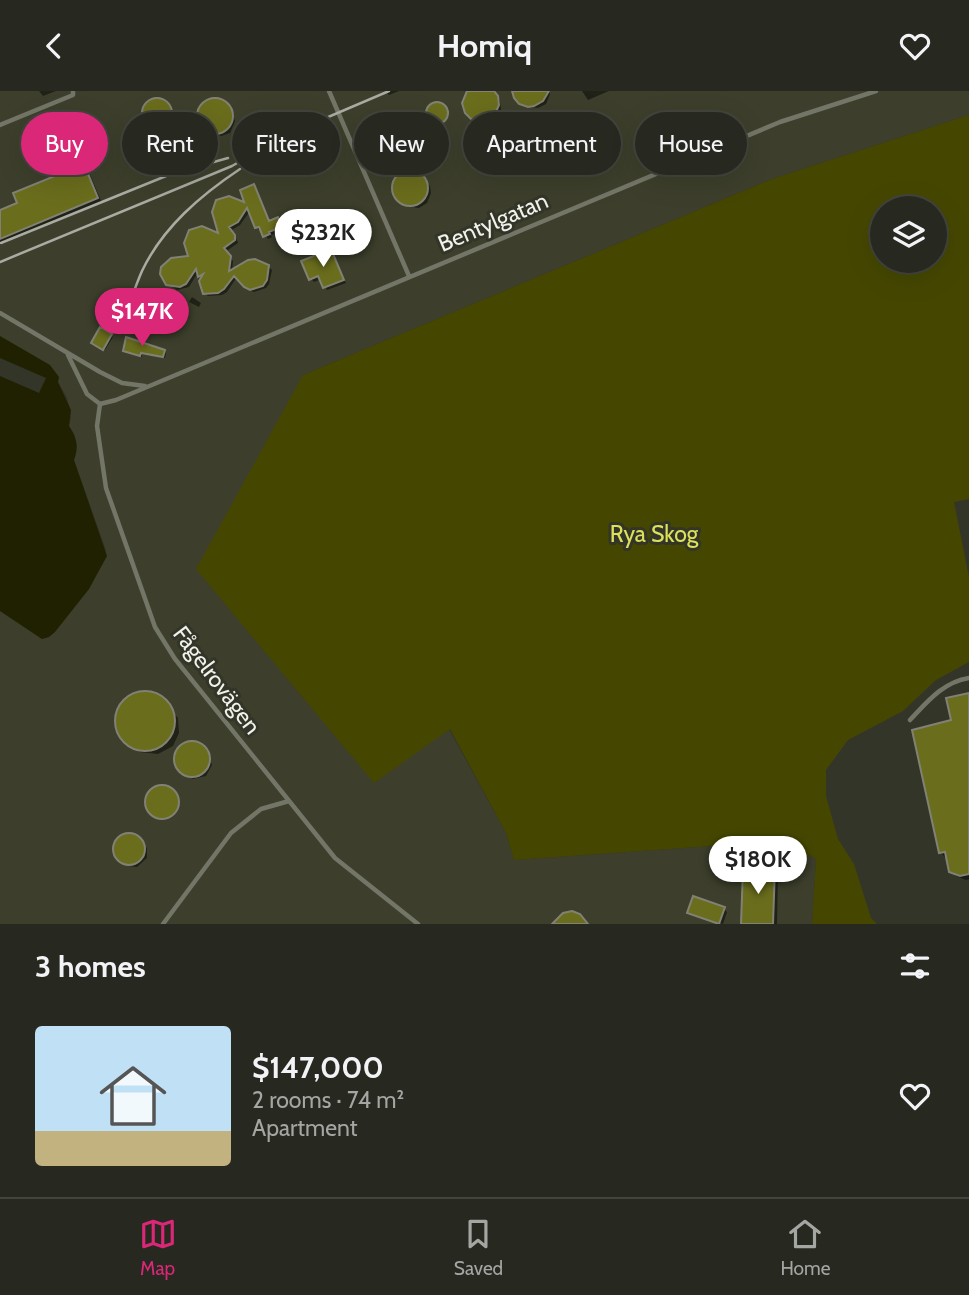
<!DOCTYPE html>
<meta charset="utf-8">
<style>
body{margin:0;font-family:Cabin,sans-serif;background:#33342c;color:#f1f3f6;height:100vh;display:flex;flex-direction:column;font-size:26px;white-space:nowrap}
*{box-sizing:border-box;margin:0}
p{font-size:23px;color:#a4a6a4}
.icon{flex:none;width:38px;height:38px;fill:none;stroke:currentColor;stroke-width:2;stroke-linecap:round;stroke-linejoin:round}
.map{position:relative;height:833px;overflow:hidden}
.side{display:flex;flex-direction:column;background:#27281f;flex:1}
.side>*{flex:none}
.guide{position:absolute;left:21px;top:21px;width:928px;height:63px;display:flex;gap:14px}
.controls{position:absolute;left:870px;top:105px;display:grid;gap:14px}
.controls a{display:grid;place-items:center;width:77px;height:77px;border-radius:50%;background:#27281f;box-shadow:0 7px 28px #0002,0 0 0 2px #43443d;font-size:35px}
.price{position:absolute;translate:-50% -60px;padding:0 16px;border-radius:24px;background:#fff;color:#222;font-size:23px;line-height:46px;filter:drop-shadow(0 2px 4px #0008)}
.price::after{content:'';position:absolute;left:50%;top:42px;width:21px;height:16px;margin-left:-10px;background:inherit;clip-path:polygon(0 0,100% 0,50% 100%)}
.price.on{background:#db2777;color:#fff}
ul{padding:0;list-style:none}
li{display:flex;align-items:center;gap:21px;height:175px;padding:0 35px}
li span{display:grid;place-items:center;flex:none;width:196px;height:140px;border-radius:7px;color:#555}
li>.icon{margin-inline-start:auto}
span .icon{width:84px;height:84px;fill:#fffc;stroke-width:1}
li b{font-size:30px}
h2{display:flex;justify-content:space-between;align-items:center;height:84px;padding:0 35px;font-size:30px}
.pill{padding:0 24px;border-radius:32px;background:#27281f;box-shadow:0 7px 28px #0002,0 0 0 2px #43443d;font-size:24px;line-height:63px}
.pill.on{background:#db2777;color:#fff}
header{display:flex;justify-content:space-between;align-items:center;height:91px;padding:0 35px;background:#27281f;font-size:32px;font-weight:700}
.dock{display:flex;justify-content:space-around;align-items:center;height:98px;border-top:2px solid #43443d;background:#27281f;font-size:19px;color:#a4a6a4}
.dock a{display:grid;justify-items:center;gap:4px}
.dock .on{color:#db2777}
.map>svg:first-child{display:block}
.built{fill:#3d3f2c}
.green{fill:#454700;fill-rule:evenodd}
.water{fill:#202101}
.pier{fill:#343529}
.shadow{fill:#0007}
.building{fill:#6a6d1c;stroke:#818275;stroke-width:2}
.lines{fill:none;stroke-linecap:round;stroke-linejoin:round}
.lane{stroke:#737567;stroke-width:4.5}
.rail{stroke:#aaaba2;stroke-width:2.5}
.labels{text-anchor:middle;stroke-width:6;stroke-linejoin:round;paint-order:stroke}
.street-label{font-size:23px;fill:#f1f2eb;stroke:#343529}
.park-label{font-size:23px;fill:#dce159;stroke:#343529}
</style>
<header><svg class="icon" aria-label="back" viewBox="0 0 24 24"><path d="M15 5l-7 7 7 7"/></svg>Homiq<svg class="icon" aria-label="heart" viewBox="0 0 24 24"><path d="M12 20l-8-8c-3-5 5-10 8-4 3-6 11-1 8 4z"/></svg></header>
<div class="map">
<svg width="969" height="833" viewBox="0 0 969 833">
<rect width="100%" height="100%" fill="#343529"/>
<path class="built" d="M 0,0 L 969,0 L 969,24 L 772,88 L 303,284 L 449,638 L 506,742 L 514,769 L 781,750 L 816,768 L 812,833 L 0,833 L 0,520 L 42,548 L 49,546 L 89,498 L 106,459 L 74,369 L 75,344 L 69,335 L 71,327 L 67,306 L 58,291 L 0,245 Z"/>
<path class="green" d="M 969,24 L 969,408 L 954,411 L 969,486 L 969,571 L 936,589 L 903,620 L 848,649 L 826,679 L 826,705 L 838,748 L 854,773 L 871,827 L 877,833 L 812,833 L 816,768 L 781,750 L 514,769 L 506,742 L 450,638 L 374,692 L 196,478 L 303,284 L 772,88 ZM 934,117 L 934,170 L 882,170 L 882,117 Z"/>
<path class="water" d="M 0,245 L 50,274 L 59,286 L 58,291 L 71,319 L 69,335 C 77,347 79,356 74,369 L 107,465 L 89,498 L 55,541 L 49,546 L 42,548 L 0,520 Z"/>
<path class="pier" d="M 0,267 L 46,287 L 39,302 L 0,285 Z"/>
<path class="shadow" d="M 39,0 L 56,0 L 43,5 Z
M 385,0 L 399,0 L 389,4 Z
M 472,0 L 492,0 L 495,3 L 500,10 L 501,18 L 497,28 L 483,33 L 476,30 L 467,21 Z
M 514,0 L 550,0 L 550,3 L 546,13 L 538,17 L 524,15 L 515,6 Z
M 582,0 L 609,0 L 588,9 Z
M 159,9 L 169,16 L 170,36 L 159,39 L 145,29 L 144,23 L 148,12 Z
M 215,9 L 231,18 L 235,30 L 230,42 L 221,45 L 202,36 L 199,25 L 204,14 Z
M428 23a10 10 0 1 1 20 0a10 10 0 1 1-20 0Z
M257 31a9 9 0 1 1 18 0a9 9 0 1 1-18 0Z
M 412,46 L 417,53 L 417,67 L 408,80 L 421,84 L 430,95 L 431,102 L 427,112 L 419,117 L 405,115 L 396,106 L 394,97 L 396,88 L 406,78 L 393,74 L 384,64 Z
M 83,75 L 88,79 L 102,112 L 0,154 L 0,121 L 19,113 Z
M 254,95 L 270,131 L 277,129 L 283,139 L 271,144 L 272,146 L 268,148 L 262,138 L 259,139 L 256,136 L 250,120 L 240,134 L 230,140 L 237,149 L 238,152 L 225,161 L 233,170 L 232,180 L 268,175 L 272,179 L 269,193 L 266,197 L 254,201 L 249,199 L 237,186 L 227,201 L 222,204 L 208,205 L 204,202 L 201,186 L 212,180 L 198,181 L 189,196 L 177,199 L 167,192 L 162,183 L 166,171 L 171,169 L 191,167 L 221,145 L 247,114 Z
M 330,160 L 346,192 L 327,199 L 321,188 L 314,191 L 311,188 Z
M 192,206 L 201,212 L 199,216 L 189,211 Z
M 111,245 L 113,246 L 105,259 L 95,253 Z
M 125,260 L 164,260 L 166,262 L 165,267 L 142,263 L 142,266 Z
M 138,602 L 150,602 L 161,606 L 178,627 L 179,642 L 173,655 L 158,663 L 139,661 L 124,649 L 118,639 L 117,627 L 120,616 L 128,607 Z
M 969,604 L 969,788 L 966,789 L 956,785 L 951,781 L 948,765 L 945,766 L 940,761 L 953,631 Z
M 193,652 L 208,662 L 212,674 L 206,685 L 193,688 L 178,677 L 176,670 L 178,657 Z
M147 713a16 16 0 1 1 32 0a16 16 0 1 1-32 0Z
M 125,744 L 135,744 L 147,757 L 147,767 L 137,776 L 128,775 L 116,764 L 115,754 Z
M 774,778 L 778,782 L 777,833 L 743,833 Z
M 724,818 L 727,821 L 723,833 L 692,824 L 689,821 Z"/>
<path class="building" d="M 467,0 L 494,0 L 498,5 L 499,14 L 494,25 L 486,30 L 471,28 L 465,22 L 462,12 Z
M 512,0 L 549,0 L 543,10 L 534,15 L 528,16 L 519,13 L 514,7 Z
M197 25a18 18 0 1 1 36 0a18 18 0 1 1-36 0Z
M142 22a15 15 0 1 1 30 0a15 15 0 1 1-30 0Z
M426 22a11 11 0 1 1 22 0a11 11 0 1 1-22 0Z
M254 30a10 10 0 1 1 20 0a10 10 0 1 1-20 0Z
M 395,37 L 409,41 L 415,49 L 414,63 L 405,76 L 388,71 L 382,65 L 379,56 L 382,46 Z
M 84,73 L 98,107 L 0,148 L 0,119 L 17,112 L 13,102 Z
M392 97a18 18 0 1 1 36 0a18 18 0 1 1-36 0Z
M 254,93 L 269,130 L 278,126 L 281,136 L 269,141 L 270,143 L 263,146 L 259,136 L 255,137 L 247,117 L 238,131 L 229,136 L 235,144 L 235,149 L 224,157 L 231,165 L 229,180 L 248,169 L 255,168 L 269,174 L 267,189 L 263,195 L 250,199 L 244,196 L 234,185 L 224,198 L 218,202 L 203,203 L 199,190 L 203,183 L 198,186 L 196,178 L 186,193 L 180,196 L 166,194 L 160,183 L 161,176 L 171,167 L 188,165 L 184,152 L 189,139 L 202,135 L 218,142 L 212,121 L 216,109 L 229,105 L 244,111 L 240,99 Z
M 331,158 L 344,189 L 323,197 L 318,185 L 309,189 L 301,170 Z
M 100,236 L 112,243 L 103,259 L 91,252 Z
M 126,246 L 165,259 L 163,266 L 141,262 L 140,265 L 123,260 Z
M115 630a30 30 0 1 1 60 0a30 30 0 1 1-60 0Z
M 969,602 L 969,783 L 960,785 L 949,781 L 945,761 L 939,762 L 912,639 L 951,629 L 946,607 Z
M174 668a18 18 0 1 1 36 0a18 18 0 1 1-36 0Z
M145 711a17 17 0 1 1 34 0a17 17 0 1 1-34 0Z
M113 758a16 16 0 1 1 32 0a16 16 0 1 1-32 0Z
M 775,776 L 773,833 L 741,833 L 743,778 Z
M 693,805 L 725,816 L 719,833 L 687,822 Z
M 572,820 L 580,823 L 588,833 L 552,833 L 563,822 Z"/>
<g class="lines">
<path class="lane" d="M 329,0 L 409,185
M 0,34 L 73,4 L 73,0
M 0,222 L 100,281 L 122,292 L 145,295
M 68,264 L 87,303 L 100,313
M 910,629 C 927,611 943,591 969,587
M 163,833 L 231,742 L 261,718 L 289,710
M 418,833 L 335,767 L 175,568 L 155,536 L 106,397 L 97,335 L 100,313 L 116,309 L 780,31 L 876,0"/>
<path class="rail" d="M 1,152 L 171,83 L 228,67
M 0,171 L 232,75 L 286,44 L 389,0
M 123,231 C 129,214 135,196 142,180 C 163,136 201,104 240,78"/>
</g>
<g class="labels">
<g class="street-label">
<text transform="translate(493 131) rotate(-23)" y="8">Bentylgatan</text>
<text transform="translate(217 589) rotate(53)" y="8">Fågelrovägen</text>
</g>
<g class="park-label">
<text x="654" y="451">Rya Skog</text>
</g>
</g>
</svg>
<div class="controls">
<a><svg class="icon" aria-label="layers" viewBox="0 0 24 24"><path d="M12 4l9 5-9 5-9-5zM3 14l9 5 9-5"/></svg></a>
</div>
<b class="price" style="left:323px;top:178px">$232K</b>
<b class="price on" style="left:142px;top:257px">$147K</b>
<b class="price" style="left:758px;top:805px">$180K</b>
<div class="guide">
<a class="pill on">Buy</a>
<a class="pill">Rent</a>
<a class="pill">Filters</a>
<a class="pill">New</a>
<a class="pill">Apartment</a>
<a class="pill">House</a>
</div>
</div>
<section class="side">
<h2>3 homes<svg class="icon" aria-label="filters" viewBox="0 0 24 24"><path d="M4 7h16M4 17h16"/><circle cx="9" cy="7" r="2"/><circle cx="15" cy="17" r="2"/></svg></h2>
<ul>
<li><span style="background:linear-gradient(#bfe0f5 75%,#c2b280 0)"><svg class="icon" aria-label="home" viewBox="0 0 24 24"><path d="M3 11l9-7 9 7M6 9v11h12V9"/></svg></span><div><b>$147,000</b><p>2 rooms · 74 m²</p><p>Apartment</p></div><svg class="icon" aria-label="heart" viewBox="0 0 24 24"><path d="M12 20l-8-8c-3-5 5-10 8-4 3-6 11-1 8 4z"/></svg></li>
</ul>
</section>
<nav class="dock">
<a class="on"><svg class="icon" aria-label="map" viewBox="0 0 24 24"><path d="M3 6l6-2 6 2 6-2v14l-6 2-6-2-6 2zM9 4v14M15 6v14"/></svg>Map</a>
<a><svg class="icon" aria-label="saved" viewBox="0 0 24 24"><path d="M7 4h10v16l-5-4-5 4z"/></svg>Saved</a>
<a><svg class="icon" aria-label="home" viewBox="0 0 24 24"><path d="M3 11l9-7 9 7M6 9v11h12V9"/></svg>Home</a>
</nav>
